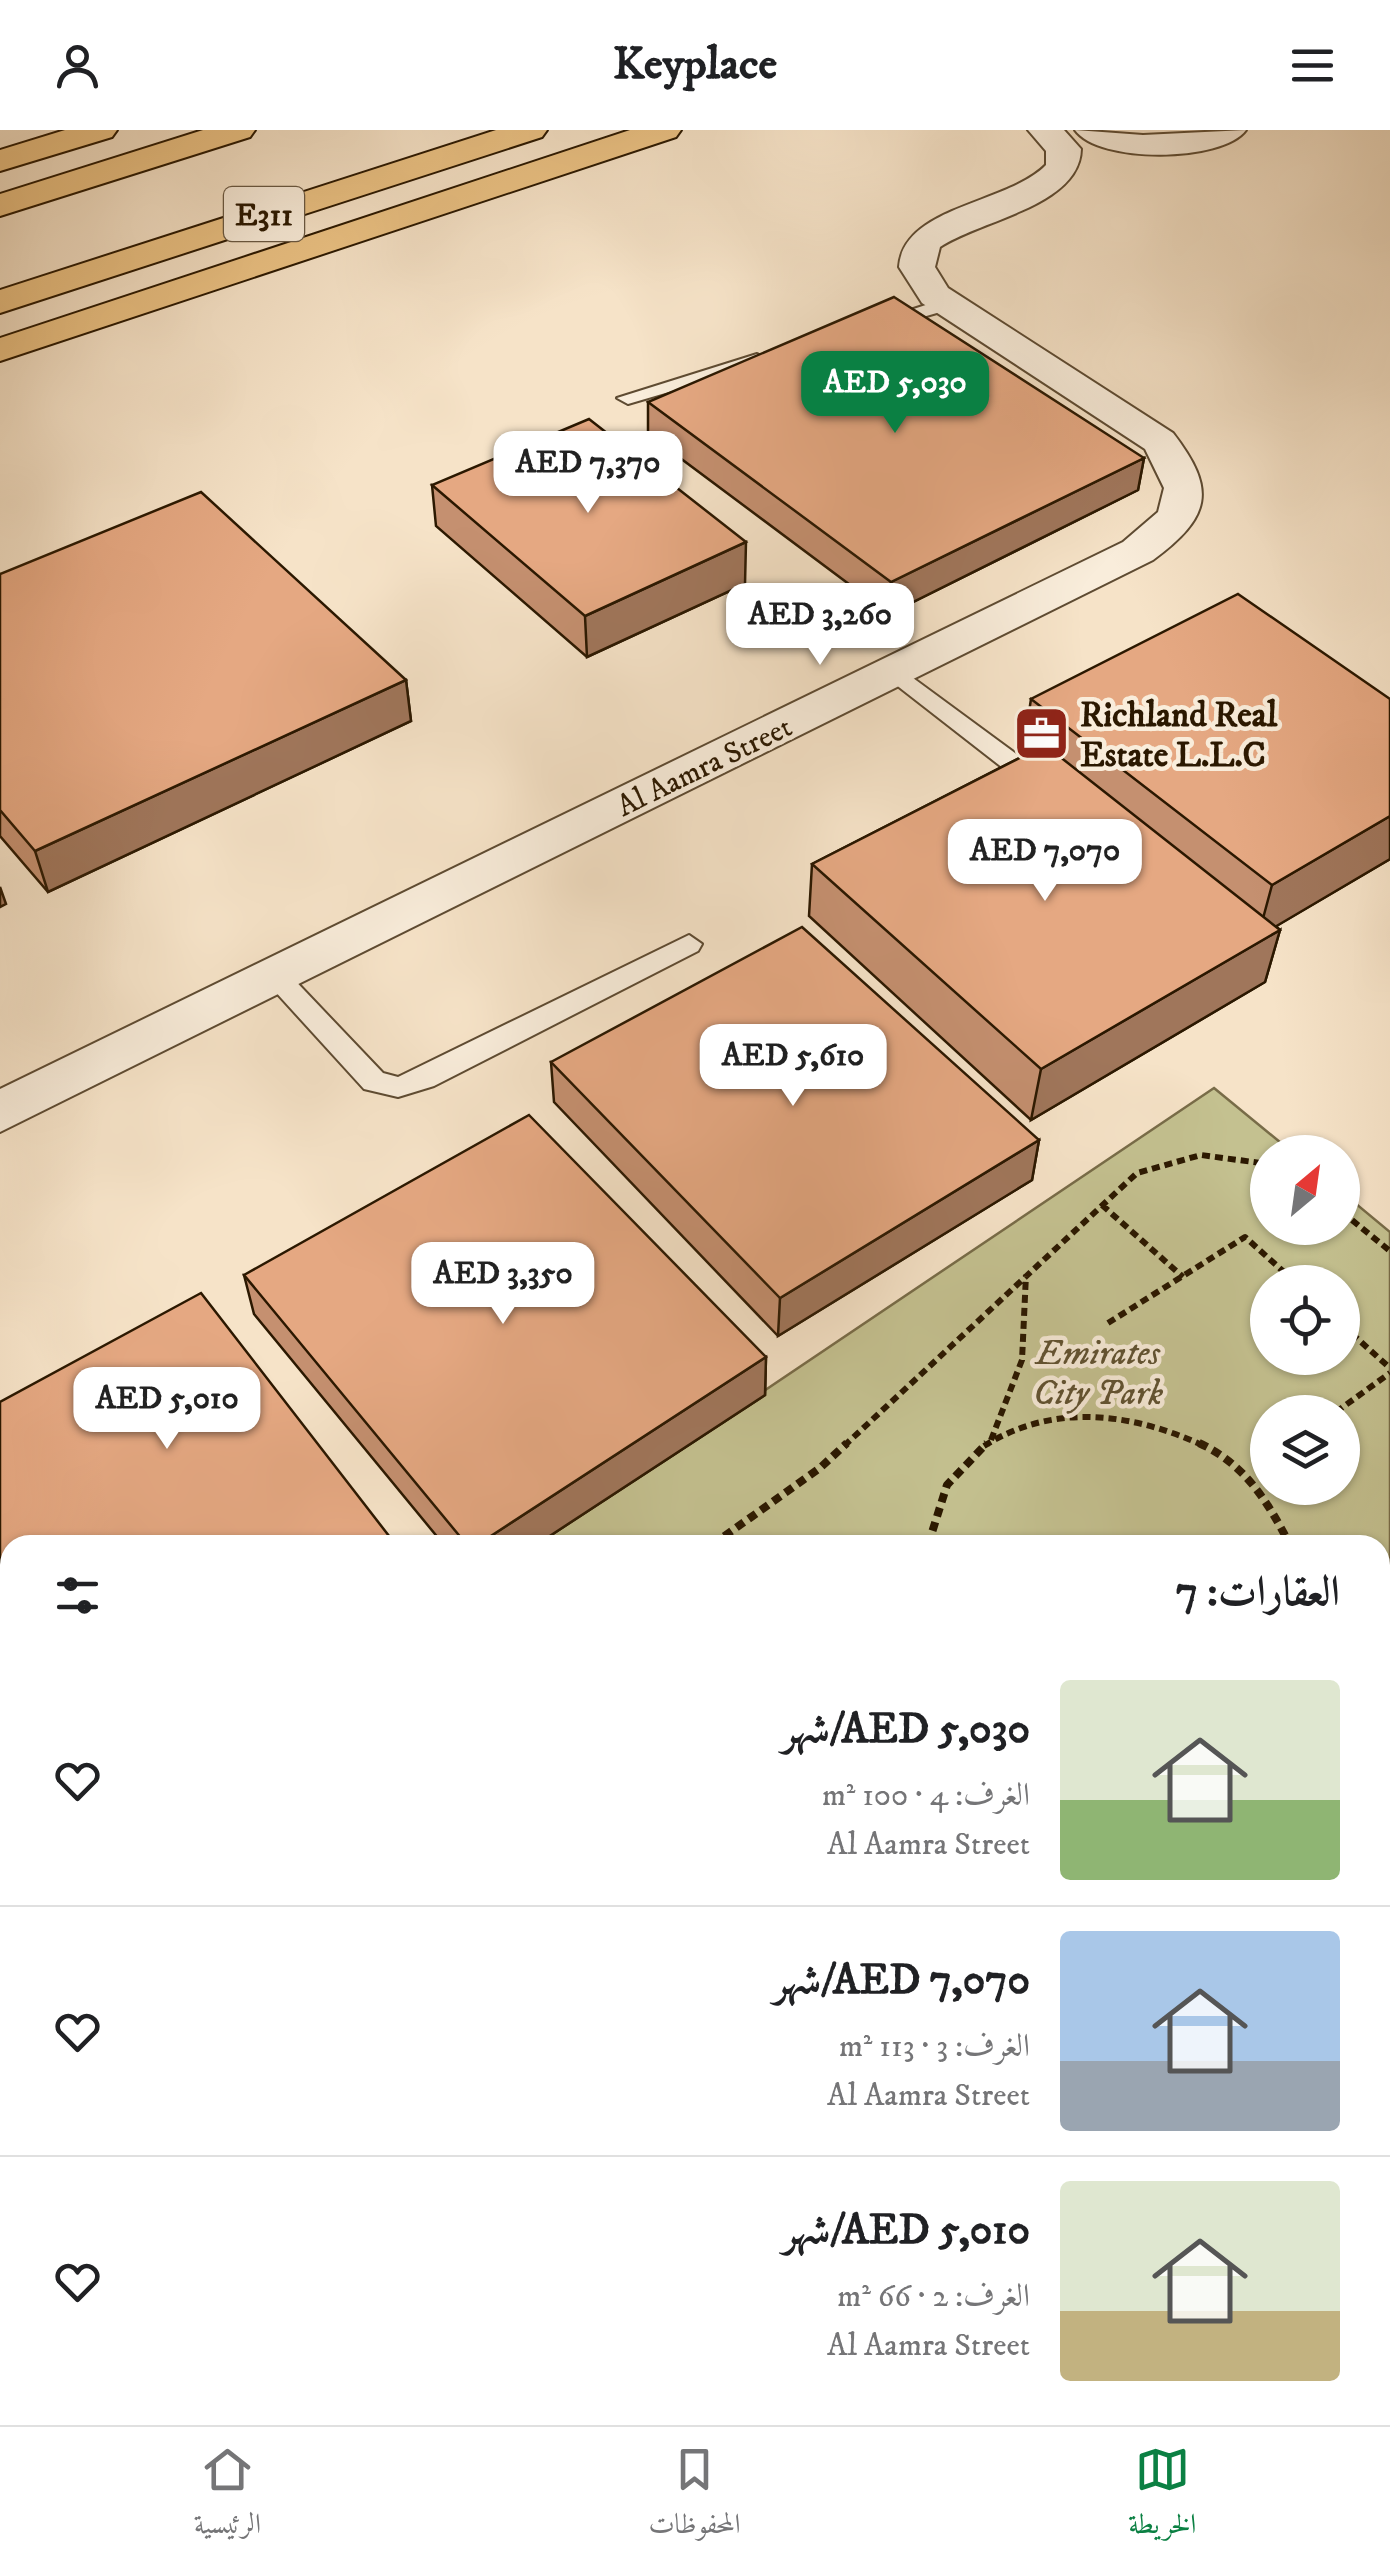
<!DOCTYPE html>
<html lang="ar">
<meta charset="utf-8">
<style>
body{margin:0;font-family:"IM FELL DW Pica",Amiri,serif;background:#f2f2f2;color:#202124;direction:rtl;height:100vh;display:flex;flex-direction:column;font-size:38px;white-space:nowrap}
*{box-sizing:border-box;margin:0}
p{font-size:32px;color:#757577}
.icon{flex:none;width:55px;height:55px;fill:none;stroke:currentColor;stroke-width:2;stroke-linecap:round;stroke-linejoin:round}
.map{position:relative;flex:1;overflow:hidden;direction:ltr}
.details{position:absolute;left:0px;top:1405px;width:1390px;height:890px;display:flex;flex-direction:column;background:#fff;border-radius:30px 30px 0 0;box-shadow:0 2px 8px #0004;direction:rtl}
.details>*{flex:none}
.needle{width:65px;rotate:29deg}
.buttons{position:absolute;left:1250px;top:1005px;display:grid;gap:20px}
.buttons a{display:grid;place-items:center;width:110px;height:110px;border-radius:50%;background:#fff;box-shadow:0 2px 8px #0004;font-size:50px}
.price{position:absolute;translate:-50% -85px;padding:0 22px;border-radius:20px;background:#fff;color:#222;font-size:32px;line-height:65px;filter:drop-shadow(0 2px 5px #0008)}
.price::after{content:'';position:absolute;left:50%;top:60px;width:30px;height:22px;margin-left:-15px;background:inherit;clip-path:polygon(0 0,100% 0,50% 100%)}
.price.selected{background:#0b8043;color:#fff}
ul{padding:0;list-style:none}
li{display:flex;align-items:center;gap:30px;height:250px;padding:0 50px}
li+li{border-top:2px solid #e0e0e0}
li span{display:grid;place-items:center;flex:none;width:280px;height:200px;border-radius:10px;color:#555}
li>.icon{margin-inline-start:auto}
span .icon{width:120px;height:120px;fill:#fffc;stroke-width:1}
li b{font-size:42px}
h2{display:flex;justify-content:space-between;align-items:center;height:120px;padding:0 50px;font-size:42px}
header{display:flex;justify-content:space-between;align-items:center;height:130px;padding:0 50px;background:#fff;font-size:45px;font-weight:700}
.menu{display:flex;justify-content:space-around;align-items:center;height:140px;border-top:2px solid #e0e0e0;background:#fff;font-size:28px;color:#757577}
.menu a{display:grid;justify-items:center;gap:5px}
.menu .selected{color:#0b8043}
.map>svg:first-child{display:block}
.green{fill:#c4c190;stroke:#786c48;stroke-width:2.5;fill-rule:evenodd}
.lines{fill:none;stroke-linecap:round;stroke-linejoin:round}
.service-casing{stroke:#5e4b32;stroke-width:4}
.minor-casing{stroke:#5e4b32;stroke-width:4}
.motorway-casing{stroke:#2b1800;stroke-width:4}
.path-far1{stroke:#2b1800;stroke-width:6;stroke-dasharray:8 5;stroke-linecap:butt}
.path{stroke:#2b1800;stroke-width:8;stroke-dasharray:9 6;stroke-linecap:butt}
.service{fill:#f9eddb;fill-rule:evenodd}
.minor{fill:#f9eddb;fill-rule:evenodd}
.motorway{fill:#ebc284;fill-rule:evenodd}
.wall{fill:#c59070;stroke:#2b1800;stroke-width:2.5}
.shaded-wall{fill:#a0765b;stroke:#2b1800;stroke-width:2.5}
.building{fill:#e5a882;stroke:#2b1800;stroke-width:2.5}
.labels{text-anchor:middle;stroke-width:9;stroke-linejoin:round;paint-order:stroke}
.far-street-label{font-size:30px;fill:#2b1800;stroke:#f9eddb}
.shield{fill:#f9eddb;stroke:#695842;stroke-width:2.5}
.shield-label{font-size:32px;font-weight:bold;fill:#2b1800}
.poi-label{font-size:35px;font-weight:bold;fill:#2b1800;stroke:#f9eddb;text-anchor:start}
.park-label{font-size:35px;font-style:italic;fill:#615332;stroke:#f9eddb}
</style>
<header><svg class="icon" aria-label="menu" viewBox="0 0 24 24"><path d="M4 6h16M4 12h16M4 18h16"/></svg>Keyplace<svg class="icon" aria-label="person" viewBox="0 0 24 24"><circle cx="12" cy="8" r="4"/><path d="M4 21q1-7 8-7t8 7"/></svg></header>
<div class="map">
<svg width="1390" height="2295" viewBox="0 0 1390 2295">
<rect width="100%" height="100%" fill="#f6e3c8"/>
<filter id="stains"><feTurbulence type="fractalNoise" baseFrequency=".002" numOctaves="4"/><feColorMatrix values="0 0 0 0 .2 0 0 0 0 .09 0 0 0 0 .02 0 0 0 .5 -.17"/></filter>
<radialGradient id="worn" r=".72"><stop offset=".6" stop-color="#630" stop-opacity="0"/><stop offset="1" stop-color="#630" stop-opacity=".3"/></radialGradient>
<path class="green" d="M 1214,958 L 1292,1022 L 1268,1022 L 1268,1098 L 1342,1098 L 1343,1063 L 1390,1102 L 1390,1668 L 1380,1676 L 1380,1415 L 535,1415 ZM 1268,1152 L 1342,1152 L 1342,1228 L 1268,1228 ZM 1268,1282 L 1342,1282 L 1342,1358 L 1268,1358 Z
M 10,1769 L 10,2285 L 661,2285 L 649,2295 L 0,2295 L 0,1775 Z"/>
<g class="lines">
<defs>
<path id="service" d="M 947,168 L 957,174 L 954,178 L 878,200 L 868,194 Z
M 757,224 L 767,230 L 764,234 L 628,274 L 617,268 Z
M 894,534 L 1053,651 L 1057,657 L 1053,663 L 1035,663 L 886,547 L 886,537 Z
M 689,805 L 702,814 L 698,821 L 434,956 L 398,967 L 364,959 L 262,847 L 275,837 L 285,840 L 383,943 L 398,947 Z"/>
<path id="minor" d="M 1028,0 L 1064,0 L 1081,19 C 1080,76 980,90 940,117 L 935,137 L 948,158 L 1173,303 C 1217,360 1211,387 1153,430 L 0,1002 L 0,959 L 1123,412 L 1158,382 L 1164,358 L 1145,319 L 922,173 L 899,137 C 903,76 1008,74 1046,35 L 1046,21 Z
M 1075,0 L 1143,5 L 1246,0 C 1223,32 1099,34 1075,0 Z"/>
<path id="motorway" d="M 65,0 L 117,0 L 112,7 L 0,41 L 0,20 Z
M 203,0 L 255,0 L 250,7 L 0,86 L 0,64 Z
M 496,0 L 547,0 L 542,7 L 0,183 L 0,160 Z
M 630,0 L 681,0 L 676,7 L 0,231 L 0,208 Z"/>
</defs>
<use href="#service" class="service-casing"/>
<use href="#minor" class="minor-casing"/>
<use href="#motorway" class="motorway-casing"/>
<path class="path-far1" d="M 1102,1075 L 1183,1147
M 1342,1082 L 1390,1121
M 1108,1193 L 1245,1107 L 1295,1152
M 1342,1195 L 1390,1238
M 1336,1282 L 1390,1243
M 991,1310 L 1022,1230 L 1026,1145
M 844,1316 L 1137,1043 L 1201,1025 L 1268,1034
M 984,1316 C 1054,1272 1133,1283 1204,1316"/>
<path class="path" d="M 1199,1313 C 1245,1334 1268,1372 1290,1415
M 712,1415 L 820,1338 L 847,1313
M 928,1415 L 947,1355 L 987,1313
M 1380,1602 L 1390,1597
M 1380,1700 L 1390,1710
M 0,1880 L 10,1873
M 581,2285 L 588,2295
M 118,2295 L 121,2285
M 443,2295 L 449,2285"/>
<use href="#service" class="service"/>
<use href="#minor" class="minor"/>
<use href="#motorway" class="motorway"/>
</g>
<path class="wall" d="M 648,272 L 1144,328 L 1138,360 L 889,484 L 648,304 Z
M 432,355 L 745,454 L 587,527 L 436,396 Z
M 0,444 L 406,550 L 411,591 L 48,762 L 0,706 Z
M 1031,569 L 1390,729 L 1276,796 L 1280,800 L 1265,852 L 1031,990 L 809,786 L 812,734 L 1027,624 L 1023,621 Z
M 551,932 L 1039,1010 L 1032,1050 L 778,1206 L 554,972 Z
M 244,1145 L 766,1227 L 765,1265 L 536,1415 L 444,1415 L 254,1184 Z
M 0,1272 L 10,1415 L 10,1510 L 0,1494 Z
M 1313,2285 L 1380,2285 L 1390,2295 L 1321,2295 Z"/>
<path class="shaded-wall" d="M 1144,328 L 1138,360 L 889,484 L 891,452 Z
M 746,412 L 745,454 L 587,527 L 585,486 Z
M 406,550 L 411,591 L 48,762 L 35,721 Z
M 1390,686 L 1390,729 L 1258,807 L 1272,755 Z
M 0,757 L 6,774 L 0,777 Z
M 1280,800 L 1265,852 L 1031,990 L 1041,939 Z
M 1039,1010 L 1032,1050 L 778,1206 L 780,1168 Z
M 766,1227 L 765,1265 L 536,1415 L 477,1415 Z
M 10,1674 L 10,1728 L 0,1734 L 0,1681 Z"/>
<path class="building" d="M 894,167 L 1144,328 L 891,452 L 648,272 Z
M 589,289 L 746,412 L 585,486 L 432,355 Z
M 201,362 L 406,550 L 35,721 L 0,680 L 0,444 Z
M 1238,464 L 1390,569 L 1390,686 L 1272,755 L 1031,569 Z
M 1045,615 L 1280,800 L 1041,939 L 812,734 Z
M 802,797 L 1039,1010 L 780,1168 L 551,932 Z
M 529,985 L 766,1227 L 477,1415 L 467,1415 L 244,1145 Z
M 201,1163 L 396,1415 L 10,1415 L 10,1504 L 0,1488 L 0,1272 Z
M 0,1544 L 10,1560 L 10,1674 L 0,1681 Z
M 1390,1763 L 1390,2295 L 1365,2295 L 1357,2285 L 1380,2285 L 1380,1773 Z
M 712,2285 L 1268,2285 L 1276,2295 L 700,2295 Z"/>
<defs>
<symbol id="office-square" viewBox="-11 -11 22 22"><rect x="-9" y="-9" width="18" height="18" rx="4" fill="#8f2418" stroke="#f9eddb"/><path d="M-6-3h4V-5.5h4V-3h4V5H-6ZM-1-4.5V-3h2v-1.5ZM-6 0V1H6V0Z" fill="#fff"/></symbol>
</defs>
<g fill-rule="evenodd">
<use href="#office-square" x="1010" y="572" width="63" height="63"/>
</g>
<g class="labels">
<g class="far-street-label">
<text transform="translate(704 636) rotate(-26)" y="10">Al Aamra Street</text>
</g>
<rect class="shield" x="224" y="57" width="80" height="54" rx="8"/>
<g class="shield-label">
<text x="264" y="95">E311</text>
</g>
<g class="poi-label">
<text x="1080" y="596">Richland Real<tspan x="1080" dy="40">Estate L.L.C</tspan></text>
</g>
<g class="park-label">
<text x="1098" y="1234">Emirates<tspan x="1098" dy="40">City Park</tspan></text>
</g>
</g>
<rect width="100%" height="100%" filter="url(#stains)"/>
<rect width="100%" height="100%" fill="url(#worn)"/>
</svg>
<div class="buttons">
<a><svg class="needle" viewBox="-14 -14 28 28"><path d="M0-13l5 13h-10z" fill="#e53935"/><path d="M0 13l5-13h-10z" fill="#757577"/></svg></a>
<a><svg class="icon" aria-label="locate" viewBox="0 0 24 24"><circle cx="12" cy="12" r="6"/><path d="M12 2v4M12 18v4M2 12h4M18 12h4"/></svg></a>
<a><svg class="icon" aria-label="layers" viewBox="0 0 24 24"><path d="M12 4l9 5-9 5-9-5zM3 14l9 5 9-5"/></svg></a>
</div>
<b class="price selected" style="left:895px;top:306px">AED 5,030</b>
<b class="price" style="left:588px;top:386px">AED 7,370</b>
<b class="price" style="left:820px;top:538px">AED 3,260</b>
<b class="price" style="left:1045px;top:774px">AED 7,070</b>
<b class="price" style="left:793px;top:979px">AED 5,610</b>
<b class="price" style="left:503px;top:1197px">AED 3,350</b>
<b class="price" style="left:167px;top:1322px">AED 5,010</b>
<section class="details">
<h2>العقارات: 7<svg class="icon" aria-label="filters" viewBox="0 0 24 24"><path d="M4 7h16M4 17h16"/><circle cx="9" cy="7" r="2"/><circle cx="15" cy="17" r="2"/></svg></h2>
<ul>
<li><span style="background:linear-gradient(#dfe7d0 60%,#8fb573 0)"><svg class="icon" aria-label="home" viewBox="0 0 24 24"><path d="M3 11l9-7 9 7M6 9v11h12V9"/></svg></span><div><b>AED 5,030/شهر</b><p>الغرف: 4 · 100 m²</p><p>Al Aamra Street</p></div><svg class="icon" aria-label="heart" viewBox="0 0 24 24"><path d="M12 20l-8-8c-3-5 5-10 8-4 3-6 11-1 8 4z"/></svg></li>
<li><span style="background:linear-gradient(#a9c7e8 65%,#9aa5b1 0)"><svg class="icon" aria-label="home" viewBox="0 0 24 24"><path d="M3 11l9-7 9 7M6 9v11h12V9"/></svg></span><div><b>AED 7,070/شهر</b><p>الغرف: 3 · 113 m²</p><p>Al Aamra Street</p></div><svg class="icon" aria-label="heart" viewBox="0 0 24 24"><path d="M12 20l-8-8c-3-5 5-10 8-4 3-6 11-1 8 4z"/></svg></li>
<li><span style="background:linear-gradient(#dfe7d0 65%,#c2b280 0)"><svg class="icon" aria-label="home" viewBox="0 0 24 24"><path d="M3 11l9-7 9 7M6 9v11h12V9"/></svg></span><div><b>AED 5,010/شهر</b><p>الغرف: 2 · 66 m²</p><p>Al Aamra Street</p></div><svg class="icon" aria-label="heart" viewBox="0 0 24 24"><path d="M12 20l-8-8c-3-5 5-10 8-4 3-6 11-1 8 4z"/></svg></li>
</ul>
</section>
</div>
<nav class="menu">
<a class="selected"><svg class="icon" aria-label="map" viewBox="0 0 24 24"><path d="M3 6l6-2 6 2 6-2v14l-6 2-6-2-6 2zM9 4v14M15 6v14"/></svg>الخريطة</a>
<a><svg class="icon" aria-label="saved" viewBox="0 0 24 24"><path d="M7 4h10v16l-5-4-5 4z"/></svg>المحفوظات</a>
<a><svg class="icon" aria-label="home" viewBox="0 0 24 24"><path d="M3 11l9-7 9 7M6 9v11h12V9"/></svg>الرئيسية</a>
</nav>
